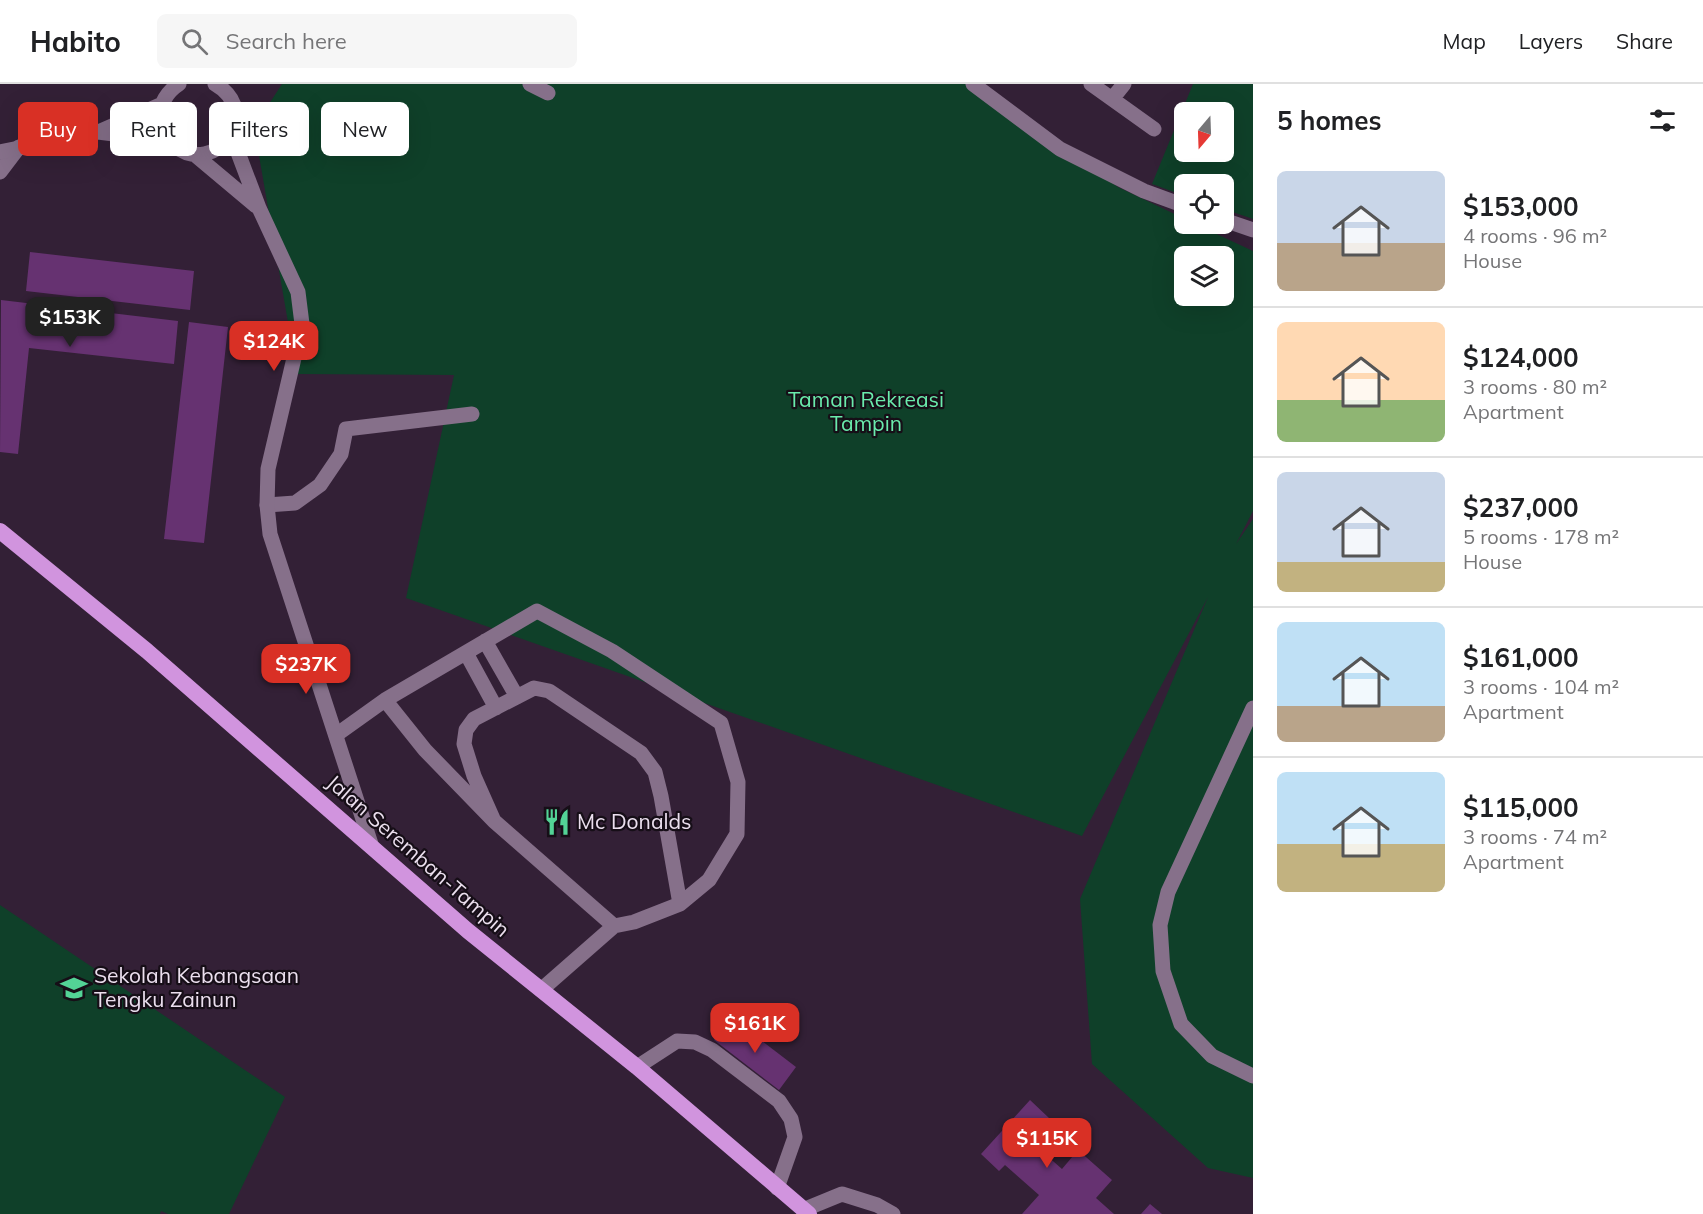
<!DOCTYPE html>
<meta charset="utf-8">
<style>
body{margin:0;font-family:Mulish,sans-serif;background:#f6f6f6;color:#202124;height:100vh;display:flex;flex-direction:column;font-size:22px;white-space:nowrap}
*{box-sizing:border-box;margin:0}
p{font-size:20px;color:#757577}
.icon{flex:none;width:33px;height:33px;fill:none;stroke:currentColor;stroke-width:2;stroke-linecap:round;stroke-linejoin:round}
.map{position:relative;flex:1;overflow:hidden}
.details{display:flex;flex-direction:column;background:#fff;width:450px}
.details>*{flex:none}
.top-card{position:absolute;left:18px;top:18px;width:570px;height:54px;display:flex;gap:12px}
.needle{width:39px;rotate:199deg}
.buttons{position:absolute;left:1174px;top:18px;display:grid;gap:12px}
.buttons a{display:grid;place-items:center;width:60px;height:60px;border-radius:9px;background:#fff;box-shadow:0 6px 24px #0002;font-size:30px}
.price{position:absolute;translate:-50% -51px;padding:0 14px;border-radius:12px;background:#d93025;color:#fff;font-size:20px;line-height:39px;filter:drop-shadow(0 2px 3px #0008)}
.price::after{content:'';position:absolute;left:50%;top:36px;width:18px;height:14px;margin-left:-9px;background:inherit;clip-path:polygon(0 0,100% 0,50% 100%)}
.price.active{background:#222;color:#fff}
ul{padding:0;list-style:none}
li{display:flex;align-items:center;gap:18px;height:150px;padding:0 24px}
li+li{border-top:2px solid #e0e0e0}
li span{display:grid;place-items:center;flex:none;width:168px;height:120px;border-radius:9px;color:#555}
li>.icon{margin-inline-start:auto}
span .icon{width:72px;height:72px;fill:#fffc;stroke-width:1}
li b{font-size:26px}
h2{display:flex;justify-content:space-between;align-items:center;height:72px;padding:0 24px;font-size:26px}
.tag{padding:0 21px;border-radius:9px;background:#fff;box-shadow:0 6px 24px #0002;font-size:21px;line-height:54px}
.tag.active{background:#d93025;color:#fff}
header{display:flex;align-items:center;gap:36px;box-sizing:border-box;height:84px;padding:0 30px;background:#fff;border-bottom:2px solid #e0e0e0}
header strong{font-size:28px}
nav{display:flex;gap:33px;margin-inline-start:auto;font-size:21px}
.search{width:420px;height:54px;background:#f6f6f6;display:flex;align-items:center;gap:15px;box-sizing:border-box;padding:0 21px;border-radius:9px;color:#757577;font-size:22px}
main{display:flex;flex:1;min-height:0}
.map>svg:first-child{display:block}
.green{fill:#0f4029;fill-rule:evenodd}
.building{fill:#663271}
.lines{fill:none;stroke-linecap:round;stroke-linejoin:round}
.service{stroke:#86708a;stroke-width:15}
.minor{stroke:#86708a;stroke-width:15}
.tertiary{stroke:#86708a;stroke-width:15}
.trunk{stroke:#d194de;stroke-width:16}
.labels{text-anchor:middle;stroke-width:4.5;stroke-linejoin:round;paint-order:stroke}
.park-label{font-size:21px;fill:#6aebac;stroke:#160e17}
.poi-label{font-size:21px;fill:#ebdfee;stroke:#160e17;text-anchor:start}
.street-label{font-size:21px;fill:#ebdfee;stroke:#160e17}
</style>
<header>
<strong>Habito</strong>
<div class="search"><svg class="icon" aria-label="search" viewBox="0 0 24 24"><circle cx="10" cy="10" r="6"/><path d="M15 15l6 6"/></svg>Search here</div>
<nav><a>Map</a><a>Layers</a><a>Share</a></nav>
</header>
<main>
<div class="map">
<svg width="1253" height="1130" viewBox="0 0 1253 1130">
<rect width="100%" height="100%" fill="#332036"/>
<path class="green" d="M 282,0 L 966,0 L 1118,103 L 1185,135 L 1185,140 L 1195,140 L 1253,167 L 1253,427 L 1236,460 L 1253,435 L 1253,1094 L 1208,1084 L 1092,980 L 1080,815 L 1208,513 L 1082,752 L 406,514 L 454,291 L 297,290 L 254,43 ZM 1185,172 L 1224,172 L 1224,212 L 1185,212 Z
M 1193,0 L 1253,0 L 1253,135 L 1224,125 L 1224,100 L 1185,100 L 1185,112 L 1152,100 ZM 1224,28 L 1224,68 L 1185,68 L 1185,28 Z
M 0,821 L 285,1013 L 229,1130 L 168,1130 L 161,1127 L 160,1130 L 0,1130 Z"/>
<path class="building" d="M 30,168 L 194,187 L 190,226 L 26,207 Z
M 1,216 L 178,237 L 174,280 L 29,264 L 18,370 L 0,368 Z
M 189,238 L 228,243 L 204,459 L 164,455 Z
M 732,934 L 796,983 L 779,1006 L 714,956 Z
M 1030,1016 L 1049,1034 L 1029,1056 L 1062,1085 L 1078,1066 L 1112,1096 L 1096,1114 L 1114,1130 L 1022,1130 L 1039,1111 L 1005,1081 L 999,1087 L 981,1070 Z
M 1150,1120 L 1162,1130 L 1141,1130 Z"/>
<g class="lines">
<path class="service" d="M 530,0 L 548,9
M 1091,0 L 1154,45
M 1112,15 L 1124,0
M 0,88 L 19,63
M 267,421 L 295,419 L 320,401 L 341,370 L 346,345 L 472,330
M 485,557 L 517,613
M 466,569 L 496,624
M 385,616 L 425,666 L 494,737 L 614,842 L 541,906
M 1253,624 L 1168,808 L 1160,841 L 1163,887 L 1181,940 L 1212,972 L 1253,992
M 336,651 L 385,616 L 537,527 L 612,567 L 721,639 L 738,698 L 737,750 L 709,796 L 680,820 L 634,838 L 614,842
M 494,737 L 474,692 L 464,660 L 466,646 L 474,635 L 534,604 L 549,607 L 641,669 L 655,688 L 661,712 L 680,820
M 637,983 L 677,957 L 695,958 L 712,966 L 779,1017 L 791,1035 L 795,1053 L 777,1104
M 803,1126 L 842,1110 L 877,1121 L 893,1130"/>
<path class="minor" d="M 973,0 L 1060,65 L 1144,107 L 1185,122
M 1224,136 L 1253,146"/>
<path class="tertiary" d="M 179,0 C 168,7 159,20 160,34 C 161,45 166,55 175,62 C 215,94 264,28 215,0
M 98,48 L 169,57
M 231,50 L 259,124 L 298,208 L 302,240 L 268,385 L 267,421 L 270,450 L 372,763
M 0,68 L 98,48 L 162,20
M 194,70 L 256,122"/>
<path class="trunk" d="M 0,447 L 147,567 L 468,847 L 637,983 L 809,1130"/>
</g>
<defs>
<symbol id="restaurant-bare" viewBox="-9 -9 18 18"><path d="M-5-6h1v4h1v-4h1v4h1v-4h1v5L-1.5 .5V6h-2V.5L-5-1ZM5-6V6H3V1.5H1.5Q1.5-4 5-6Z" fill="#53d396" stroke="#160e17" stroke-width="2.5" paint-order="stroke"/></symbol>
<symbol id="school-bare" viewBox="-9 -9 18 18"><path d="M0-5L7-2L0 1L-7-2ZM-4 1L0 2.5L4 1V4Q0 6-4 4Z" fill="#53d396" stroke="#160e17" stroke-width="2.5" paint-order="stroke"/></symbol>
</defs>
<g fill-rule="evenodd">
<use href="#restaurant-bare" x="538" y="719" width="38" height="38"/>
<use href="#school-bare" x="55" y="885" width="38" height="38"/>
</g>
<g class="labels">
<g class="park-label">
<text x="866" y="323">Taman Rekreasi<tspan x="866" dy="24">Tampin</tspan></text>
</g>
<g class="poi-label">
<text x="577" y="745">Mc Donalds</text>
<text x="94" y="899">Sekolah Kebangsaan<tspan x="94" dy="24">Tengku Zainun</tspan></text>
</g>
<g class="street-label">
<text transform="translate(418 772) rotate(41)" y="7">Jalan Seremban-Tampin</text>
</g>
</g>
</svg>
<div class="buttons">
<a><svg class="needle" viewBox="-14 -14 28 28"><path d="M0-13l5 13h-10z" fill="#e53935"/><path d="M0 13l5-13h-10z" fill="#757577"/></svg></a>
<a><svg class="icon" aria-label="locate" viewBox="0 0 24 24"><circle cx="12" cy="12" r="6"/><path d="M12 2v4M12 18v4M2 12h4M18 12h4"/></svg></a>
<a><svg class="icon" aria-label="layers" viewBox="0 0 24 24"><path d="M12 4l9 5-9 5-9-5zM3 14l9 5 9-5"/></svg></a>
</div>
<b class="price active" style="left:70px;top:264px">$153K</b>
<b class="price" style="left:274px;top:288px">$124K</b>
<b class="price" style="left:306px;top:611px">$237K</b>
<b class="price" style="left:755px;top:970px">$161K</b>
<b class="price" style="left:1047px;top:1085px">$115K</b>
<div class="top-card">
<a class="tag active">Buy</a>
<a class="tag">Rent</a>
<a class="tag">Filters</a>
<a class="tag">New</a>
</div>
</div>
<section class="details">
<h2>5 homes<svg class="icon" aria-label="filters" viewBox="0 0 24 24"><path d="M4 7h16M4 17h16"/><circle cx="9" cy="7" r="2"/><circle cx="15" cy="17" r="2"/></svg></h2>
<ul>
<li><span style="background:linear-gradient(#c9d6e8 60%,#b9a48a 0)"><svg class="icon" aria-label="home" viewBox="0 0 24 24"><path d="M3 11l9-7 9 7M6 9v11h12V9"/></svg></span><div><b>$153,000</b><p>4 rooms · 96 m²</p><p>House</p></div></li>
<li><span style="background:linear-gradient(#ffd9b3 65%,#8fb573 0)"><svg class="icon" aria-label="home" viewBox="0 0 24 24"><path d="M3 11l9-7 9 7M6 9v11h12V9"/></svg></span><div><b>$124,000</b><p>3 rooms · 80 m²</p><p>Apartment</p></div></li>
<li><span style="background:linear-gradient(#c9d6e8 75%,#c2b280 0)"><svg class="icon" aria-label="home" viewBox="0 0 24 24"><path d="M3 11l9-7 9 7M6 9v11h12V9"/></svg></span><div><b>$237,000</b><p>5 rooms · 178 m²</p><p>House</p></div></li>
<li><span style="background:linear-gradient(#bfe0f5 70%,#b9a48a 0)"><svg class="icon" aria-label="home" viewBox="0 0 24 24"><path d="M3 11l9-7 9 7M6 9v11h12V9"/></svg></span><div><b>$161,000</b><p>3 rooms · 104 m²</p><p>Apartment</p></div></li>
<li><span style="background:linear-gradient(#bfe0f5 60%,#c2b280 0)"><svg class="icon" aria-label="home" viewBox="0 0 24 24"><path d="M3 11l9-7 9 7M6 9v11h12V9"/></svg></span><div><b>$115,000</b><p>3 rooms · 74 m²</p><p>Apartment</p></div></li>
</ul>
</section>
</main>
